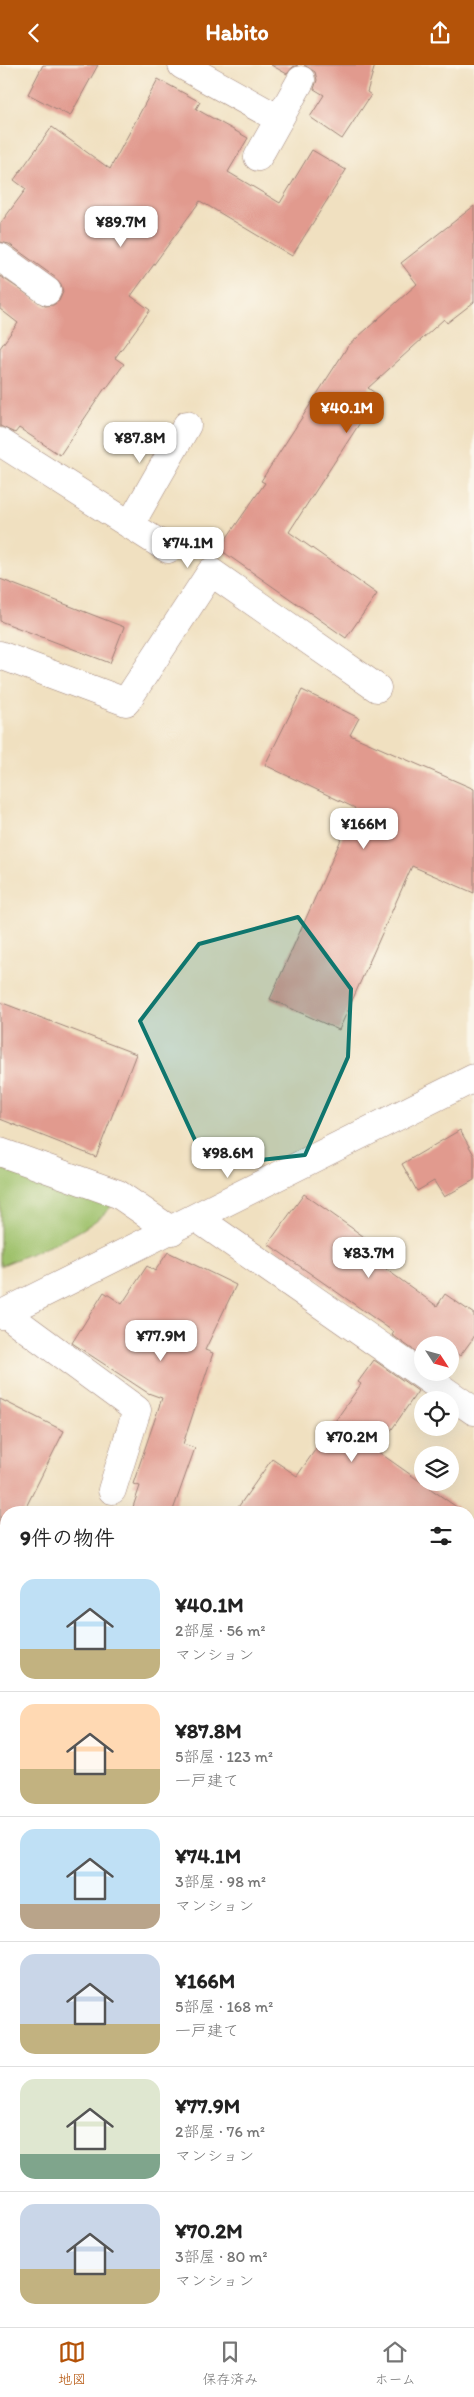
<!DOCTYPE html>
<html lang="ja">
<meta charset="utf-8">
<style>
body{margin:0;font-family:Itim,"Klee One",sans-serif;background:#f2f2f2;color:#222;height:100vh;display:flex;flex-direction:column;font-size:19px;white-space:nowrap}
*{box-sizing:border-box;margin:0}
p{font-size:16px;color:#767676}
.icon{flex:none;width:28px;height:28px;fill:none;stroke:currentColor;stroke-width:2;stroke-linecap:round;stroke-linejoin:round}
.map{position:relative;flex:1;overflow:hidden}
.side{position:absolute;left:0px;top:1441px;width:475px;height:821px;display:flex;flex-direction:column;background:#fff;border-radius:20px 20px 0 0;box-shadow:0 5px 20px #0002}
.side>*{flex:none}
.needle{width:32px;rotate:126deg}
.buttons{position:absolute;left:414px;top:1271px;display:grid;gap:10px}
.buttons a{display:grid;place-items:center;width:45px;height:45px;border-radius:50%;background:#fff;box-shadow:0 5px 20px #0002;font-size:25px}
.price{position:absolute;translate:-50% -42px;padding:0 11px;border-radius:10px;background:#fff;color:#222;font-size:16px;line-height:32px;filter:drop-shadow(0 1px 2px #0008)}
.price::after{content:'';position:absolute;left:50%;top:30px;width:15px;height:11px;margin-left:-8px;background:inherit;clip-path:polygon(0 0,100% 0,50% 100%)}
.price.on{background:#b45309;color:#fff}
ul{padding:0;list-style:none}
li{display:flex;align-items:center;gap:15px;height:125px;padding:0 20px}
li+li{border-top:1px solid #e0e0e0}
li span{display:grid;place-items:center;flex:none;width:140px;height:100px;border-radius:15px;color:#555}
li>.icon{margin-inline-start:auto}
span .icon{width:60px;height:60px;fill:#fffc;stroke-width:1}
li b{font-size:21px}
h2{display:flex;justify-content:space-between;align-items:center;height:60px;padding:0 20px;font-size:21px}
header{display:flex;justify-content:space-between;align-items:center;height:65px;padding:0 20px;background:#b45309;color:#fff;font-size:22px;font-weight:700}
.tab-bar{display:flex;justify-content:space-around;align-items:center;height:70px;border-top:1px solid #e0e0e0;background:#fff;font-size:14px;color:#767676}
.tab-bar a{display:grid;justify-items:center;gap:2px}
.tab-bar .on{color:#b45309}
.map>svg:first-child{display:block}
.green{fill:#9ec16b;stroke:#74704b}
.forest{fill:#7ea75f;stroke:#646345}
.building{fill:#e19a8e}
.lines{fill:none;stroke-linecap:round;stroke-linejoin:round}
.street-casing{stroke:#9d8076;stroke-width:29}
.street{stroke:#fff;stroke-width:28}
.marked{fill:#0f766e;fill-opacity:0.2;stroke:#0f766e;stroke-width:4;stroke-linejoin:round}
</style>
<header><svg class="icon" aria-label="back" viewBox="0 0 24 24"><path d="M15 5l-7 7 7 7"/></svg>Habito<svg class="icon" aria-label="share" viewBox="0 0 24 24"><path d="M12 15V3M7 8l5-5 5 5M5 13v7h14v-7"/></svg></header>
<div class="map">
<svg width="474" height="2262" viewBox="0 0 474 2262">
<rect width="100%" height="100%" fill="#fbf7ec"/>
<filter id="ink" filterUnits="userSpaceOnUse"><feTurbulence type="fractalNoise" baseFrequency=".02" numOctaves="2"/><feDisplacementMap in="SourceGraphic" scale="10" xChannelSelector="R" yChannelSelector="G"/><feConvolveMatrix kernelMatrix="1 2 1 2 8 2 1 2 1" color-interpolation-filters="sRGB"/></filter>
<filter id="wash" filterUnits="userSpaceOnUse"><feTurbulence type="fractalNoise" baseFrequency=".0096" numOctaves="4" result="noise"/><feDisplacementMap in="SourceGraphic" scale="20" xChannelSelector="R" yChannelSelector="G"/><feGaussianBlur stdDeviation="1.12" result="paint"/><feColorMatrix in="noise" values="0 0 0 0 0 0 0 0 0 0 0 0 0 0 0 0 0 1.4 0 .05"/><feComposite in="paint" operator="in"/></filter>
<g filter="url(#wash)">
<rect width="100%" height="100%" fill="#f0e0c0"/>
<path class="green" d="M 0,1103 L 112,1141 C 86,1170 36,1186 0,1201 Z"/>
<path class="forest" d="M 0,1790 L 6,1792 L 6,2256 L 469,2256 L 469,2143 L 474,2144 L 474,2262 L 0,2262 Z"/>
<g id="blocks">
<path class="building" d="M 43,0 L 98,0 L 70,51 L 28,29 Z
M 271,0 L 298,0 L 293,2 L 287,9 Z
M 304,0 L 375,0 L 367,27 L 371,30 L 342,74 L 310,52 L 324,30 L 314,24 L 317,15 L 315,7 Z
M 158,14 L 200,37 L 196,44 L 248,73 L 228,107 L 280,138 L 312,85 L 346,105 L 292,191 L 200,136 L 131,231 L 150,245 L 115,293 L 124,299 L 106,324 L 105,323 L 60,390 L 19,363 L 15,368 L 0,361 L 0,283 L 18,258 L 0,244 L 0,211 L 45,241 L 53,240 L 59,236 L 63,227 L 61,219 L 56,213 L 9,179 L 0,177 L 0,159 L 26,124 L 14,115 L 52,62 L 110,104 Z
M 474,141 L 474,237 L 447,258 L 444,254 L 368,323 L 378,330 L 289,467 L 377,529 L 346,573 L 219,484 L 265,418 L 261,416 L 348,281 L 417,219 L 401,198 Z
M 0,514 L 124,562 L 110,598 L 0,556 Z
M 302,625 L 359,653 L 350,670 L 474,724 L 474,828 L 412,801 L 339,965 L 270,934 L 355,743 L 265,700 Z
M 0,937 L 136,989 L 96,1092 L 0,1054 Z
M 460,1065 L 474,1090 L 474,1115 L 444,1132 L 434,1116 L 417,1126 L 402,1099 Z
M 304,1129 L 391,1191 L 383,1202 L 437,1241 L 445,1229 L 474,1249 L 474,1272 L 460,1291 L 450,1283 L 450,1280 L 422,1280 L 422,1291 L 392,1270 L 394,1267 L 268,1179 Z
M 168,1187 L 236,1220 L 205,1285 L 213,1288 L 183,1379 L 195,1383 L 172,1448 L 131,1448 L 140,1421 L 133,1419 L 162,1333 L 148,1328 L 72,1278 L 104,1227 L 122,1239 L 147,1201 L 155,1206 Z
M 374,1295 L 418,1326 L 377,1386 L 465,1448 L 234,1448 L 272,1394 L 297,1411 L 361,1319 L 358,1317 Z
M 0,1334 L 64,1366 L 23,1448 L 6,1448 L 6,1481 L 0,1494 Z"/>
</g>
</g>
<g filter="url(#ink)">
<use href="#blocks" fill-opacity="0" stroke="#9d8076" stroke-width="1"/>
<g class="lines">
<defs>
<path id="street" d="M 182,0 L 279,54
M 258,92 L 301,15
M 0,192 L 47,226
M 0,377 L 168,484
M 130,460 L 187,360
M 0,590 L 126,637 L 211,507 L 377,623
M 0,1087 L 118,1129 L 172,1166
M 197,1153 L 474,1346
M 5,1248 L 137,1345 L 112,1425
M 0,1250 L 474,1013
M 469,1816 L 474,1805
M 469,1843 L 474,1846
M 469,2119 L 474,2119"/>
</defs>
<use href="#street" class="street-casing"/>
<use href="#street" class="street"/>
</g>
</g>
<path class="marked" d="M 298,852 L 351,924 L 348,992 L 305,1090 L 207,1101 L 140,956 L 199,879 Z"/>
</svg>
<div class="buttons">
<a><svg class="needle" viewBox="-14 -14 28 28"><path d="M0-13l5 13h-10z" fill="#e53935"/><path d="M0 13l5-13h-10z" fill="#767676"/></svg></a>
<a><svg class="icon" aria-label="locate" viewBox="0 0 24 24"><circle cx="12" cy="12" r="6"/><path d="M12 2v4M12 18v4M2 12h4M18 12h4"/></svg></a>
<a><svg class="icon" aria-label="layers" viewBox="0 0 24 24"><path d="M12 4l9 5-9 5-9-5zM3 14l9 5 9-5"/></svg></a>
</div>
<b class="price" style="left:121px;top:183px">¥89.7M</b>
<b class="price on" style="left:347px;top:369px">¥40.1M</b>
<b class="price" style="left:140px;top:399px">¥87.8M</b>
<b class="price" style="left:188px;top:504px">¥74.1M</b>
<b class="price" style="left:364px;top:785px">¥166M</b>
<b class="price" style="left:228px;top:1114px">¥98.6M</b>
<b class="price" style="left:369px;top:1214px">¥83.7M</b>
<b class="price" style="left:161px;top:1297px">¥77.9M</b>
<b class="price" style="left:352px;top:1398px">¥70.2M</b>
<section class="side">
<h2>9件の物件<svg class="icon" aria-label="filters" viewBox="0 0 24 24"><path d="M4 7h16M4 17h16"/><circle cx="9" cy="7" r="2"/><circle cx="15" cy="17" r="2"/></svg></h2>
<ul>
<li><span style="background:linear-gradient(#bfe0f5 70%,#c2b280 0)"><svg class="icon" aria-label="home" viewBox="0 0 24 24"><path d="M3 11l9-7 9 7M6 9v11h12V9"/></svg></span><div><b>¥40.1M</b><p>2部屋 · 56 m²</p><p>マンション</p></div></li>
<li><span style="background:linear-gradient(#ffd9b3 65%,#c2b280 0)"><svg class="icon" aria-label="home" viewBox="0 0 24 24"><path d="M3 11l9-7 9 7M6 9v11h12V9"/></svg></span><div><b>¥87.8M</b><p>5部屋 · 123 m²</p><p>一戸建て</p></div></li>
<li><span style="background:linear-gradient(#bfe0f5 75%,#b9a48a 0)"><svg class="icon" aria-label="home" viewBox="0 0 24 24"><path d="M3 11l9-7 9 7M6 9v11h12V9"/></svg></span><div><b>¥74.1M</b><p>3部屋 · 98 m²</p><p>マンション</p></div></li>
<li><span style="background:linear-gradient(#c9d6e8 70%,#c2b280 0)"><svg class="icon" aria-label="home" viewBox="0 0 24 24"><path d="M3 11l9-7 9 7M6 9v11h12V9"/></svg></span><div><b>¥166M</b><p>5部屋 · 168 m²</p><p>一戸建て</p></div></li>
<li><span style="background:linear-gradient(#dfe7d0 75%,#7fa58c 0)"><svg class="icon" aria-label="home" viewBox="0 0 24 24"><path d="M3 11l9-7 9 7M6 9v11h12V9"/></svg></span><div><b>¥77.9M</b><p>2部屋 · 76 m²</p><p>マンション</p></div></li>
<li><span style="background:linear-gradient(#c9d6e8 65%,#c2b280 0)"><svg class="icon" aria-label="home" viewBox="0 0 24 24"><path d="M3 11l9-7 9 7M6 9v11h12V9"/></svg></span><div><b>¥70.2M</b><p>3部屋 · 80 m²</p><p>マンション</p></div></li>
</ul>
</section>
</div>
<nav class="tab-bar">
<a class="on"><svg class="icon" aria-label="map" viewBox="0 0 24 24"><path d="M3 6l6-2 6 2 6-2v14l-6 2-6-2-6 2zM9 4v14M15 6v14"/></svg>地図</a>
<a><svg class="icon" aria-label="saved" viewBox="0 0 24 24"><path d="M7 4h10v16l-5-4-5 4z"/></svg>保存済み</a>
<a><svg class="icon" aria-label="home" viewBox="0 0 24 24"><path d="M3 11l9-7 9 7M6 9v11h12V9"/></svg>ホーム</a>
</nav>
